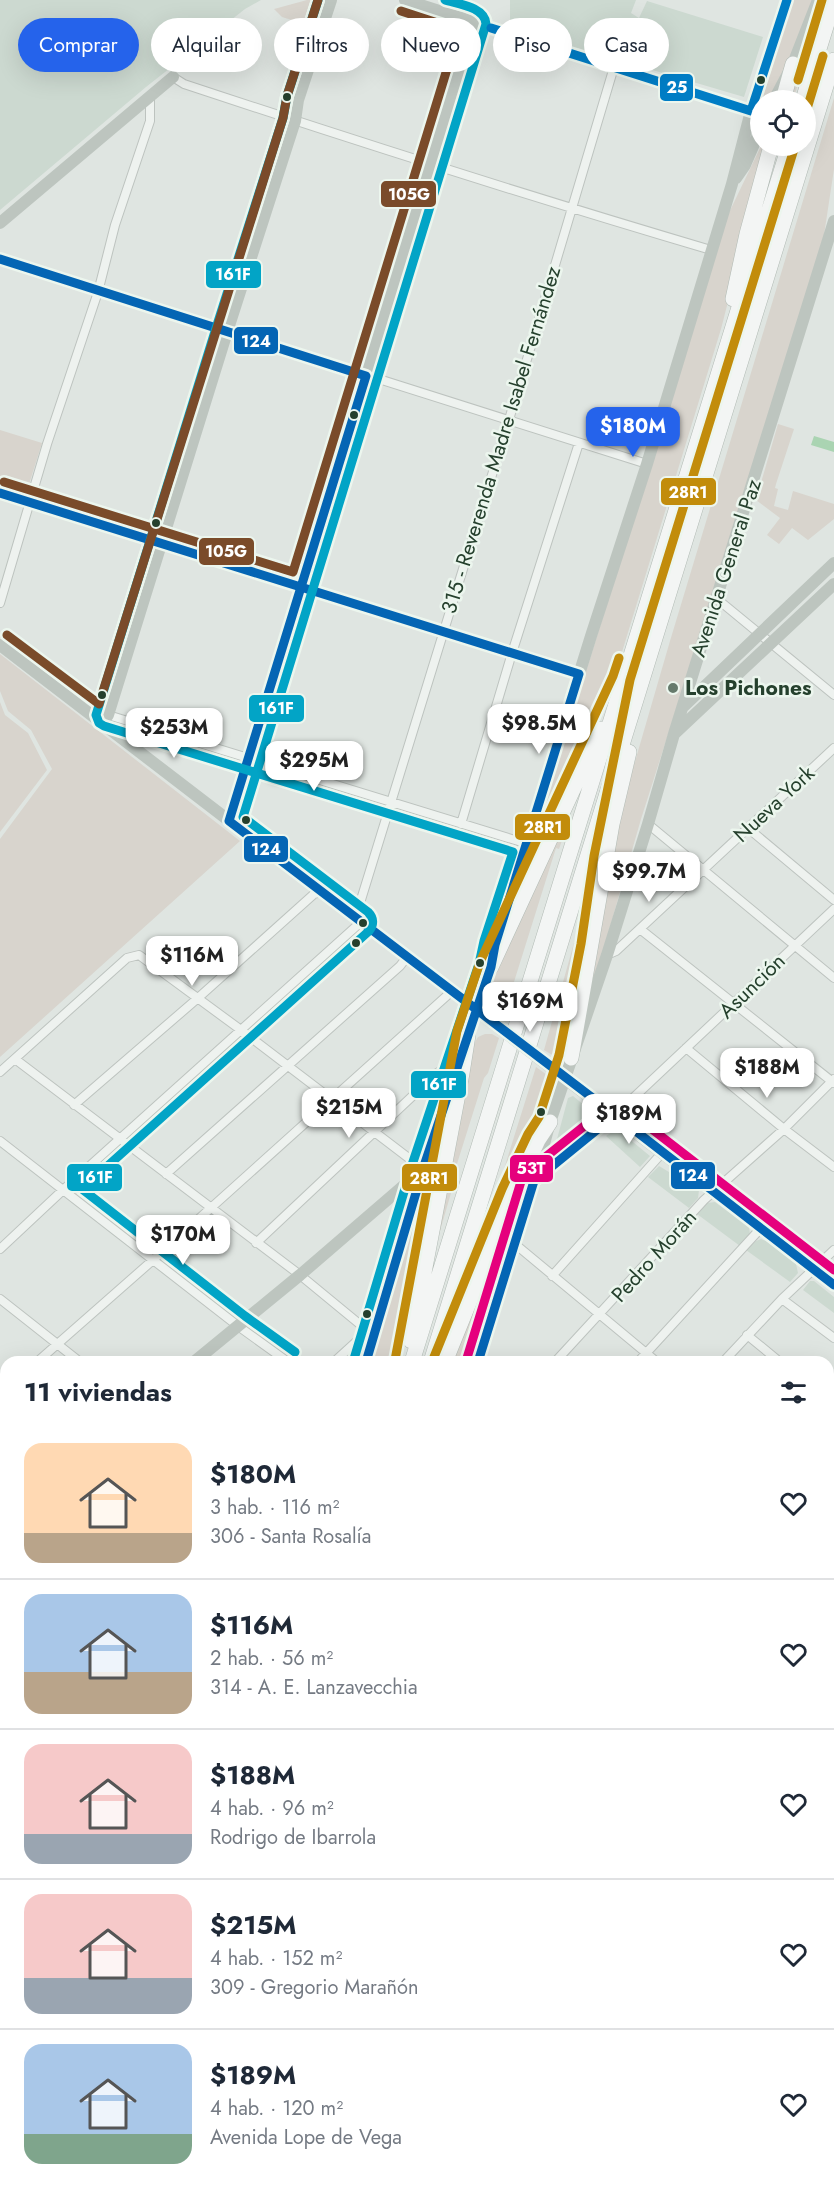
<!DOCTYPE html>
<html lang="es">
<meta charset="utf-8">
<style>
body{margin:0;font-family:Jost,sans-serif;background:#f6f6f7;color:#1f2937;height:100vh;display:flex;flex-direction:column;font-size:22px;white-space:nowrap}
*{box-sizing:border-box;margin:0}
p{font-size:20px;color:#747a83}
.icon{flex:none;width:33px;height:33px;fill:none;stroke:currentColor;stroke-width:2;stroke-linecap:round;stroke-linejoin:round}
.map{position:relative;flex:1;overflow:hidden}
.details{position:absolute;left:0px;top:1356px;width:834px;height:834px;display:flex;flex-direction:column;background:#fff;border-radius:18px 18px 0 0;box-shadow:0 6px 24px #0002}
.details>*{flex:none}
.top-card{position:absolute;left:18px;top:18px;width:798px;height:54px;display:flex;gap:12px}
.fabs{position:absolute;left:750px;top:90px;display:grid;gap:12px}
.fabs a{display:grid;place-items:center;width:66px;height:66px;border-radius:50%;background:#fff;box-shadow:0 6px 24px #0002;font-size:30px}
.price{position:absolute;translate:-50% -51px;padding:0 14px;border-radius:12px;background:#fff;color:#222;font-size:20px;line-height:39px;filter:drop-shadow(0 2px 3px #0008)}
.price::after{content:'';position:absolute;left:50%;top:36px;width:18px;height:14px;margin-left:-9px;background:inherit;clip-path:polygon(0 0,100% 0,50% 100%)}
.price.current{background:#2563eb;color:#fff}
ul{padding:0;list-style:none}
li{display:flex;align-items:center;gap:18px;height:150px;padding:0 24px}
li+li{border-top:2px solid #e0e1e3}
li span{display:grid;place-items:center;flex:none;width:168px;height:120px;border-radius:18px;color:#555}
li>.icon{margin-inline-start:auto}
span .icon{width:72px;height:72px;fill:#fffc;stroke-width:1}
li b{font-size:26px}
h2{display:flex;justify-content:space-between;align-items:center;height:72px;padding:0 24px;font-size:26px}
.tag{padding:0 21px;border-radius:27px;background:#fff;box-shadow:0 6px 24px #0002;font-size:21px;line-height:54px}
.tag.current{background:#2563eb;color:#fff}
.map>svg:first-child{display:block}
.built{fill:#ccd9d0}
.green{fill:#d8d4cd}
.water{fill:#aad4b2}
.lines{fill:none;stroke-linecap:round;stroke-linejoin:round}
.street-casing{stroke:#bdc3bf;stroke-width:10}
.primary-casing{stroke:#bbc3be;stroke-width:15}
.highway-casing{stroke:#b1bab4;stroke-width:16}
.street{stroke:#eef2ef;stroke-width:8}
.secondary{stroke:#bdc5bf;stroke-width:12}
.primary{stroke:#f3f5f4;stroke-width:14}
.highway{stroke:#f3f5f4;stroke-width:15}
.secondary-bridge{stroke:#bdc5bf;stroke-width:12}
.bus-1-casing{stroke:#ecf6ee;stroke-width:14}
.bus-2-casing{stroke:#ecf6ee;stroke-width:14}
.bus-3-casing{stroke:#ecf6ee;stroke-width:14}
.bus-4-casing{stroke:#ecf6ee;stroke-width:14}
.bus-5-casing{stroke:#ecf6ee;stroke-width:14}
.bus-6-casing{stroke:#ecf6ee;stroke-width:14}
.bus-1{stroke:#0465b4;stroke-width:9}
.bus-2{stroke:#02a4c6;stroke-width:9}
.bus-3{stroke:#c28c0b;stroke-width:9}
.bus-4{stroke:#7a4b2a;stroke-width:9}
.bus-5{stroke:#e5007d;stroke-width:9}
.bus-6{stroke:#007dc5;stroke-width:9}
.bus-dot{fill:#25402d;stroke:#ecf6ee;stroke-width:2}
.poi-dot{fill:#667a6c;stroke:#ecf6ee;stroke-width:2}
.labels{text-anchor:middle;stroke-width:5;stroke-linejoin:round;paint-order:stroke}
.street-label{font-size:21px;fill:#25402d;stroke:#ecf6ee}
.poi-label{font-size:21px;font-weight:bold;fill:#25402d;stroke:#ecf6ee;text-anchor:start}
.line-badge{stroke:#ecf6ee;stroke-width:2}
.badge-label{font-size:16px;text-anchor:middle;font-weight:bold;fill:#fff}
</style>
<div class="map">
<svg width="834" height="2190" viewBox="0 0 834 2190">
<rect width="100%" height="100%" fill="#dfe5e1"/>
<path class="built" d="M 0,0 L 261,0 L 245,9 L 146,87 L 0,210 Z
M 510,0 L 636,0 L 631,13 L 639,18 L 647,1 L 763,37 L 744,97 L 510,28 Z
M 573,1096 L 596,1115 L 597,1117 L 553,1154 L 568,1098 Z
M 617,1129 L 650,1156 L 640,1167 L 606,1136 Z
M 659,1166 L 699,1190 L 698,1198 L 689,1208 L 648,1177 Z
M 715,1202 L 749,1227 L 750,1235 L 740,1246 L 697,1214 L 707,1203 Z
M 761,1239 L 766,1241 L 796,1264 L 798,1273 L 790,1282 L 746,1250 L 756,1241 Z
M 810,1281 L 814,1281 L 834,1297 L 834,1313 L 803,1290 Z
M 830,1510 L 834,1513 L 834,1543 L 828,1550 L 828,1512 Z
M 834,1572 L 834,1638 L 828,1645 L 828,1579 Z"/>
<path class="green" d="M 307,0 L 323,0 L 314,27 L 282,17 L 274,9 Z
M 793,0 L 813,0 L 800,35 L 771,100 L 762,100 Z
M 824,0 L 793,100 L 788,100 L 800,59 Z
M 834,98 L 834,169 L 824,235 L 759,450 L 641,819 L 593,986 L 589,986 L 595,946 L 625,796 L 670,641 Z
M 761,146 L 768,146 L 721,329 L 618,665 L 528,877 L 523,876 L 725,221 Z
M 778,424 L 794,429 L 776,484 L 775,488 L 778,489 L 774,506 L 788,510 L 793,491 L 834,504 L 834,519 L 808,540 L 792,528 L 779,544 L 767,535 L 780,518 L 756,500 Z
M 0,430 L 42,443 L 25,497 L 0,489 Z
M 0,654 L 240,841 L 0,1057 L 0,839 L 52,769 L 31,730 L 8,711 L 0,691 Z
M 0,702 L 5,715 L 28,733 L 47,770 L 0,832 Z
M 564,822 L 568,823 L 559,849 L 556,848 L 513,985 L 514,993 L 504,1021 C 499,1018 489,1013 487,1006 C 482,984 550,850 564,822 Z
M 598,857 L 603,858 L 566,1049 L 562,1055 L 554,1056 L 544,1050 Z
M 485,1034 L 492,1034 L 499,1038 L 488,1073 L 484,1078 L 456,1167 L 458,1169 L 435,1248 L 473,1045 L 478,1037 Z
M 536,1067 L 547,1075 L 550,1091 L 536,1132 L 464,1296 Z
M 452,1089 L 416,1280 L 393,1362 L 368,1362 Z
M 522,1187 L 525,1187 L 525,1191 L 474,1362 L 452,1362 Z
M 0,1786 L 6,1789 L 6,1831 L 0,1828 Z"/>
<path class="water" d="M 814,436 L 834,442 L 834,452 L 811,445 Z"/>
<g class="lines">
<defs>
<path id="street" d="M 173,77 L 184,84 C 359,142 535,198 711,250
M 0,259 L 647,464
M 0,493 L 579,674
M 716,598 L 834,695
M 0,603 L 47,444 L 98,292 L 115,225 L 150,121 L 150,97
M 108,715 L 528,844
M 461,824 L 512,653 L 579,443
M 648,824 L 834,978
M 749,829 L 834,900
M 352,915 L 360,903 C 410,743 459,583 508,423 C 544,305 578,185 614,67
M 640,929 L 834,1083
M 607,955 L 616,951 L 834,748
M 686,1048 L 784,1129 L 834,1167
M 15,1059 L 300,1275 L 368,1331
M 0,1072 L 127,958 L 139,955 L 241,1030 L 423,1169
M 74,1105 L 198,998 L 314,894 L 322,892
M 0,1141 L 238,1326 L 288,1362
M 166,1174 L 400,966 L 407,957
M 535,1181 L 615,1115 L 834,909
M 256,1243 L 437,1073 L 459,1060
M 515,1244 L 657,1362
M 0,1249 L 63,1190 L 361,922
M 552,1276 L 662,1153
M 0,1299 L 80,1362
M 782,1299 L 834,1338
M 747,1335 L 780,1362
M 37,1362 L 153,1260 L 451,992
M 334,1362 L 368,1331 L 373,1332
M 555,1362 L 704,1200 L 784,1129 L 834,1079
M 638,1362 L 761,1228
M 723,1362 L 782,1299 L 834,1250
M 0,1395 L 6,1389
M 828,1402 L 834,1407
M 0,1459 L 6,1464
M 828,1501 L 834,1506
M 0,1624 L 6,1628
M 0,1652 L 6,1649
M 828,1724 L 834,1729
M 828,1791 L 834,1783
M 828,1818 L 834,1823
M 828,1910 L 834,1915
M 0,1927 L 6,1924
M 828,2005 L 834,2010
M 0,2061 L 6,2058
M 828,2079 L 834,2071
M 0,2096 L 6,2100
M 828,2099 L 834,2104
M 108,2184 L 116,2190
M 567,2184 L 575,2190
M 639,2184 L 647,2190
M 16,2190 L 28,2184
M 63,2190 L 68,2184
M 184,2190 L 189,2184
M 301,2190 L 306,2184
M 740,2190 L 745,2184"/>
<path id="primary" d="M 0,1776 L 6,1779
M 0,1839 L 6,1842"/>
<path id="highway" d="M 783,100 L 793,64
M 803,100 L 834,1
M 733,299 L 747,234 L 771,146
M 491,967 L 601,729
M 571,1058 L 612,824 L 629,752
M 411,1341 L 462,1073 L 468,1035
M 412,1362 L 789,146
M 431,1362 L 834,60
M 445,1362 L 513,1194 L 538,1140 L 550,1122
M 384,2184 L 385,2190
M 401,2184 L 402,2190
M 444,2190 L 444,2187"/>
</defs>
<use href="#street" class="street-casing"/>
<use href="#primary" class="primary-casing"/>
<use href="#highway" class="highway-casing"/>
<use href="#street" class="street"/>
<path class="secondary" d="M 405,0 L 751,111
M 774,100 L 793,64 L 818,0
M 736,178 L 745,165 L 760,130
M 0,223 L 173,77
M 0,645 L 502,1030
M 683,707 L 834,563
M 102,722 L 108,715 L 227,332 L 295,121 L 298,100 L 331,0
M 674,734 L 834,584
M 229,821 L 474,22
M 465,1042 L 491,967 L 495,945 L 591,636 L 647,464 L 732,184 L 751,111 L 787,0
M 541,1060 L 834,1285
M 194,1362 L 300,1275 L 423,1169
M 366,1362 L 423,1169 L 459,1061
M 478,1362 L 534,1181 L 550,1122 L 607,955 L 648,824 L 674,734 L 834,221
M 0,1512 L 6,1509
M 828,1564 L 834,1557
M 340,2184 L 341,2190
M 476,2184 L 484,2190
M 710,2184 L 718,2190"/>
<use href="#primary" class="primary"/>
<use href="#highway" class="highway"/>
<path class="secondary-bridge" d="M 502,1030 L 541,1060"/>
<defs>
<path id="bus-1" d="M 0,259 L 366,376 L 229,821 L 615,1115 L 834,1285
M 0,493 L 579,674 L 495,945 L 491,967 L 423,1169 L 366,1362
M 478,1362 L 534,1181 L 615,1115"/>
<path id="bus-2" d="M 318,0 L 287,96 L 283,118 L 216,328 L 96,715 L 99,723 L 104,726 L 513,852 L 484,941 L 479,964 L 412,1165 L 354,1359
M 295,1352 L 245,1316 L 82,1189 L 369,931 C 374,925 374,918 368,912 L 243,817 L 486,24 C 485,7 458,4 445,0"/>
<path id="bus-3" d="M 798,80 L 822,0
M 806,112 L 823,56
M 434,1357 L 502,1189 L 528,1134 L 539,1117 L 559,1055 L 581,944 L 594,856 L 630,680 L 795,146
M 395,1360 L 457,1031 L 480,962 L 613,676 L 619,658"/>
<path id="bus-4" d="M 4,482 L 293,572 L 459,30 L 401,11
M 7,635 L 99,704 L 283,118 L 287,96 L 318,0"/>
<path id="bus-5" d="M 467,1358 L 523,1175 L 613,1103 L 622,1106 L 834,1270"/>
<path id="bus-6" d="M 491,28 L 751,111 L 787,0"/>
</defs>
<use href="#bus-1" class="bus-1-casing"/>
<use href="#bus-2" class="bus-2-casing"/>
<use href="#bus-3" class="bus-3-casing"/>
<use href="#bus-4" class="bus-4-casing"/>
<use href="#bus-5" class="bus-5-casing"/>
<use href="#bus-6" class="bus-6-casing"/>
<use href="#bus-1" class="bus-1"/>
<use href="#bus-2" class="bus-2"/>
<use href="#bus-3" class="bus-3"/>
<use href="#bus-4" class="bus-4"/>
<use href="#bus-5" class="bus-5"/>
<use href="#bus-6" class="bus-6"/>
</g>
<g class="bus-dot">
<circle cx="761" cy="80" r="5"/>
<circle cx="287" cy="97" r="5"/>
<circle cx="354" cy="415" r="5"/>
<circle cx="156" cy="523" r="5"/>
<circle cx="102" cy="695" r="5"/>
<circle cx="246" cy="820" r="5"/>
<circle cx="363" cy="923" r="5"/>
<circle cx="356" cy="943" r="5"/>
<circle cx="480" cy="963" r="5"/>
<circle cx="541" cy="1112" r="5"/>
<circle cx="367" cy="1314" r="5"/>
</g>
<circle class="poi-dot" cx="673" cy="688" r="6"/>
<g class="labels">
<g class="street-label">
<text transform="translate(501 440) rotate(-73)" y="7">315 - Reverenda Madre Isabel Fernández</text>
<text transform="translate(726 568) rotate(-72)" y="7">Avenida General Paz</text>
<text transform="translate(774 804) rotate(-43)" y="7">Nueva York</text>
<text transform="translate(752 986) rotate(-44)" y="7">Asunción</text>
<text transform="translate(654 1256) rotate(-48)" y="7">Pedro Morán</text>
</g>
<g class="poi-label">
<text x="685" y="695">Los Pichones</text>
</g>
</g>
<g class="line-badge">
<rect x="659" y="73" width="35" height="29" rx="6" fill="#007dc5"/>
<rect x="380" y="180" width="57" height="28" rx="6" fill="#7a4b2a"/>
<rect x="205" y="260" width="57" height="29" rx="6" fill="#02a4c6"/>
<rect x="233" y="326" width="46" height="29" rx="6" fill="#0465b4"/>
<rect x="660" y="477" width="57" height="29" rx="6" fill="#c28c0b"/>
<rect x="198" y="537" width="57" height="29" rx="6" fill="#7a4b2a"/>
<rect x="248" y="694" width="57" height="29" rx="6" fill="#02a4c6"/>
<rect x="514" y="813" width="57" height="28" rx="6" fill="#c28c0b"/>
<rect x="243" y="835" width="46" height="28" rx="6" fill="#0465b4"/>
<rect x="410" y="1070" width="57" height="29" rx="6" fill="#02a4c6"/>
<rect x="509" y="1154" width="45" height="29" rx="6" fill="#e5007d"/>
<rect x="670" y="1161" width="46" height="29" rx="6" fill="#0465b4"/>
<rect x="66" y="1163" width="57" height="29" rx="6" fill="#02a4c6"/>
<rect x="401" y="1163" width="57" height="29" rx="6" fill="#c28c0b"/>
</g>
<g class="badge-label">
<text x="677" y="93">25</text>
<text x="409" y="200">105G</text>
<text x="233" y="280">161F</text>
<text x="256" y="347">124</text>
<text x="688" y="498">28R1</text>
<text x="226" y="557">105G</text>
<text x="276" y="714">161F</text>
<text x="543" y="833">28R1</text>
<text x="266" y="855">124</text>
<text x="439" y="1090">161F</text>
<text x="531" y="1174">53T</text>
<text x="693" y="1181">124</text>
<text x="95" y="1183">161F</text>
<text x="429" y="1184">28R1</text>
</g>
</svg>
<div class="fabs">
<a><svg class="icon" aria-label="locate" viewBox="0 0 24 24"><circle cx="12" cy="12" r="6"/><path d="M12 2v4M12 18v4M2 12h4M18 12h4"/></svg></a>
</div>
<b class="price current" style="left:633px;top:458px">$180M</b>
<b class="price" style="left:539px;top:755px">$98.5M</b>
<b class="price" style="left:174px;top:759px">$253M</b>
<b class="price" style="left:314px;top:792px">$295M</b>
<b class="price" style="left:649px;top:903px">$99.7M</b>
<b class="price" style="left:192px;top:987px">$116M</b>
<b class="price" style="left:530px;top:1033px">$169M</b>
<b class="price" style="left:767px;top:1099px">$188M</b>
<b class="price" style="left:349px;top:1139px">$215M</b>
<b class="price" style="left:629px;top:1145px">$189M</b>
<b class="price" style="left:183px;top:1266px">$170M</b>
<div class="top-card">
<a class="tag current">Comprar</a>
<a class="tag">Alquilar</a>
<a class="tag">Filtros</a>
<a class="tag">Nuevo</a>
<a class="tag">Piso</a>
<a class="tag">Casa</a>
</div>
<section class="details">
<h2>11 viviendas<svg class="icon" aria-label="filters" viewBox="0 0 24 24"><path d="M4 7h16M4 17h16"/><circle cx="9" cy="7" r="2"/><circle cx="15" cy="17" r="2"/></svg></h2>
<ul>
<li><span style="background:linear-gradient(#ffd9b3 75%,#b9a48a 0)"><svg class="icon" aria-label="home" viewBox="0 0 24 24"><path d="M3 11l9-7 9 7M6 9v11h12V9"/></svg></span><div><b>$180M</b><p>3 hab. · 116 m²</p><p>306 - Santa Rosalía</p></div><svg class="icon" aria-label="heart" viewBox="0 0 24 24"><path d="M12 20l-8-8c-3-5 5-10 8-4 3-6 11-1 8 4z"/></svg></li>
<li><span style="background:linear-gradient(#a9c7e8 65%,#b9a48a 0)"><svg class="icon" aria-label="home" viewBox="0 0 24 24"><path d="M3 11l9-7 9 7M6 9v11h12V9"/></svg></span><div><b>$116M</b><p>2 hab. · 56 m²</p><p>314 - A. E. Lanzavecchia</p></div><svg class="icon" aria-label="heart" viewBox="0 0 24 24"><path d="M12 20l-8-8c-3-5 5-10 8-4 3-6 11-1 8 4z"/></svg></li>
<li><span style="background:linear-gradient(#f6c9c9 75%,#9aa5b1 0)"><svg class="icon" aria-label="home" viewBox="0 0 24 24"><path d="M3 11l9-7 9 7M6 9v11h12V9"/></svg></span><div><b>$188M</b><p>4 hab. · 96 m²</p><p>Rodrigo de Ibarrola</p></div><svg class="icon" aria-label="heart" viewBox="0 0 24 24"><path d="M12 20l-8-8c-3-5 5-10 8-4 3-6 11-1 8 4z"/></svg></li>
<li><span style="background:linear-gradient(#f6c9c9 70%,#9aa5b1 0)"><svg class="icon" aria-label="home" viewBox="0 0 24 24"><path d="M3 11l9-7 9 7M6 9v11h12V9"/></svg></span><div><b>$215M</b><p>4 hab. · 152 m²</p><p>309 - Gregorio Marañón</p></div><svg class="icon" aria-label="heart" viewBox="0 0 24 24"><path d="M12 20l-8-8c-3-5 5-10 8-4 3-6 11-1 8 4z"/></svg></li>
<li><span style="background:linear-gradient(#a9c7e8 75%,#7fa58c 0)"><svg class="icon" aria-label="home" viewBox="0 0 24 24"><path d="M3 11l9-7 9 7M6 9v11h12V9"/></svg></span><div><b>$189M</b><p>4 hab. · 120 m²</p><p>Avenida Lope de Vega</p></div><svg class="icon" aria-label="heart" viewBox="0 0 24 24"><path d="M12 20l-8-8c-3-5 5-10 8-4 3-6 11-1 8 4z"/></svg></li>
</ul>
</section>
</div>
